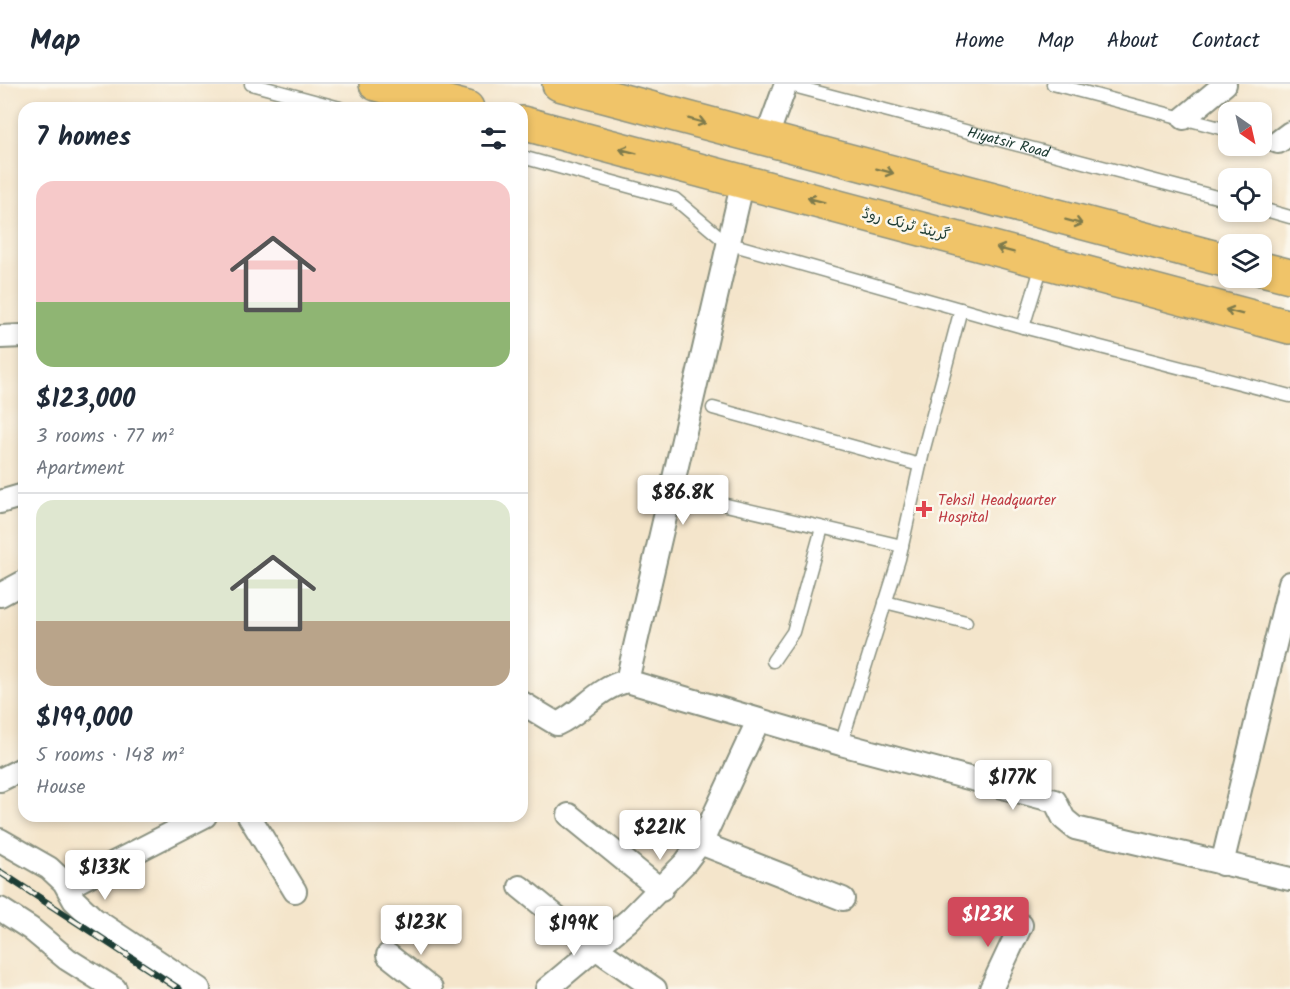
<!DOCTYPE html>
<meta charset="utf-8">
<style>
body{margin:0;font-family:Kalam,"Playpen Sans Arabic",sans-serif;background:#f6f6f7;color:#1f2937;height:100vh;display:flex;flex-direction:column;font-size:22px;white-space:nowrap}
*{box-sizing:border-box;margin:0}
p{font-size:20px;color:#747a83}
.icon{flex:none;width:33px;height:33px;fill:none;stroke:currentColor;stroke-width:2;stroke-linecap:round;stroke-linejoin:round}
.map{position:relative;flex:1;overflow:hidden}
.sheet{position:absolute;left:18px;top:18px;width:510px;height:720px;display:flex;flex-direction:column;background:#fff;border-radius:18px;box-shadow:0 3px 9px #0003}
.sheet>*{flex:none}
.needle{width:39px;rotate:146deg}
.controls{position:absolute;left:1218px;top:18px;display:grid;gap:12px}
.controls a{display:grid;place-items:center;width:54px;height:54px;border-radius:12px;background:#fff;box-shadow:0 3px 9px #0003;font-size:30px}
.price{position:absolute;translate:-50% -51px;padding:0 14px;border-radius:6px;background:#fff;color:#222;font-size:20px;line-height:39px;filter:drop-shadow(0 2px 3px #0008)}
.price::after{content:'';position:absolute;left:50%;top:36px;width:18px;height:14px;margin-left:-9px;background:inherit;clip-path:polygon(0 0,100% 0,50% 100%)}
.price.current{background:#d1495b;color:#fff}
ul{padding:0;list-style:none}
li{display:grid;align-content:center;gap:12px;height:318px;padding:0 18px}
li+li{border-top:2px solid #e0e1e3}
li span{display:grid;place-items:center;height:186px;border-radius:18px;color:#555}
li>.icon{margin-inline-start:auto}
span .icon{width:108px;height:108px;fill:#fffc;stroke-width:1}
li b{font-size:26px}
h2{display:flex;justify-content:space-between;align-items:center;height:72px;padding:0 18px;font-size:26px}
header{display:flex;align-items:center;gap:36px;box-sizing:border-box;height:84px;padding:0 30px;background:#fff;border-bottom:2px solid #e0e1e3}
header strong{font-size:28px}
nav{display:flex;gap:33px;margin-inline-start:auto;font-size:21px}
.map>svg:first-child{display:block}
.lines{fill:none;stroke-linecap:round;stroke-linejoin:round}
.service-casing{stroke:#8a9180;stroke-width:15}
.minor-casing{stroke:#8a9180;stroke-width:26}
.trunk-casing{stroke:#8a9180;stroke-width:36}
.service{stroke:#fff;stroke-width:12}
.minor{stroke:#fff;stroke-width:22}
.trunk{stroke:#f0c469;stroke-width:33}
.rail-casing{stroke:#1f3d34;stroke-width:7}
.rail{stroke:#fbf7ec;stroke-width:4.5;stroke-dasharray:14;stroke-linecap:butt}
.oneway{stroke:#7d7a4c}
.health-dot{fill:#e0444e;stroke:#fbf7ec;stroke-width:2}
.labels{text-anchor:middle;stroke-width:5;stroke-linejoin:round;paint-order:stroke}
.street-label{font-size:15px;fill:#1f3d34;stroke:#fbf7ec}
.health-label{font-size:15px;fill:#be3a42;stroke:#fbf7ec;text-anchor:start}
</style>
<header>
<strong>Map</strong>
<nav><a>Home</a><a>Map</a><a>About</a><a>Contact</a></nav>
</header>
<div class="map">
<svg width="1290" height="905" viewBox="0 0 1290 905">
<rect width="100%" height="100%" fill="#fbf7ec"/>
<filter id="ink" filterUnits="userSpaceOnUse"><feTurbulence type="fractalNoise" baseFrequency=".0167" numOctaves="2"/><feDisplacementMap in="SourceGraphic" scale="12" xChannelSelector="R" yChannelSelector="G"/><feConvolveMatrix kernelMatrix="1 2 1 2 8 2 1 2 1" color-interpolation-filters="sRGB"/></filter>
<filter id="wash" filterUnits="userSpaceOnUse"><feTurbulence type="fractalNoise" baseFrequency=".008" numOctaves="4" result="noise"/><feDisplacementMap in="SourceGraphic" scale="24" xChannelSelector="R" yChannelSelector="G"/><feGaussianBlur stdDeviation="1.35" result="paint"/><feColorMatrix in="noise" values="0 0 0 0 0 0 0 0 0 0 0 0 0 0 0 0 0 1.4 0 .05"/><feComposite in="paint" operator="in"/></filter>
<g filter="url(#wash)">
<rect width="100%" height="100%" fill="#f4e5cb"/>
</g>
<g filter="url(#ink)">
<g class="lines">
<defs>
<g id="service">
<path d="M 251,0 L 340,24"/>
<path id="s1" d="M 786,0 L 1228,116"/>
<path d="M 1053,0 L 1228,46"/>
<path d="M 1262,54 L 1284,60"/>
<path d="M 522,73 L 675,115 L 727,159 L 1023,243 L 1290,312"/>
<path d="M 1262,125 L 1290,133"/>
<path d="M 1023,243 L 1043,178"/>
<path d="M 713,324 L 920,381"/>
<path d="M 692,413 L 902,462"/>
<path d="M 885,518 L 966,538"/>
<path d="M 773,577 L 793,548 L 822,444"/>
<path d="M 841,660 L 899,475 L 923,368 L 961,225"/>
</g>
<path id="minor" d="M 1184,34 L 1225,0
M 766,55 L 786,0
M 1278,58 L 1290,49
M 743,97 L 627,597 L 841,660 L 1055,717 L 1064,735 L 1075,744 L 1290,795
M 0,253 L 24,252
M 0,418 L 24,411
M 0,511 L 24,498
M 522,619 L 557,640 C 583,628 597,604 627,597
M 0,696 L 24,684
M 569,731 L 661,806
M 249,732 L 295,807
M 0,756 L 49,784 L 64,798 L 74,816 L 94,835 L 199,905
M 700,759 L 843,815
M 1222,780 L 1290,499
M 67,803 L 205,732
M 520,803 L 594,863 L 655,905
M 0,825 L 31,845 L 67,875 L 115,905
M 388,871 L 431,905
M 547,905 L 629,836 L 685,779 L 703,755 L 758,637
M 991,905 L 1021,841"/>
<path id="trunk" d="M 376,0 L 467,24
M 559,0 L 1228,177
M 522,39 L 1290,243
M 1262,185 L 1290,192"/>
</defs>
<use href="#service" class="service-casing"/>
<use href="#minor" class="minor-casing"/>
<use href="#trunk" class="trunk-casing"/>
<use href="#service" class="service"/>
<use href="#minor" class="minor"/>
<use href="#trunk" class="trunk"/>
<defs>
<path id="rail" d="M 0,788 L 179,905"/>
</defs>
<use href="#rail" class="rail-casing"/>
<use href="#rail" class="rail"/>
</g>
<defs><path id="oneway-shaft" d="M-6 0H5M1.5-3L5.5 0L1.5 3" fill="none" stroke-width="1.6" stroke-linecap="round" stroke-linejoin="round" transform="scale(1.5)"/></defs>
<g class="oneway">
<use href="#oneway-shaft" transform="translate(697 37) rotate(15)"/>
<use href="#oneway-shaft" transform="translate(628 67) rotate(-165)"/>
<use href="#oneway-shaft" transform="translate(885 87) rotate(15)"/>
<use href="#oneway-shaft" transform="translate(816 116) rotate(-165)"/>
<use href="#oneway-shaft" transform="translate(1074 138) rotate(15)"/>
<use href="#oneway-shaft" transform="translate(1005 166) rotate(-165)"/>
<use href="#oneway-shaft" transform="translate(1234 228) rotate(-165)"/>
</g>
</g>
<path class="health-dot" d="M921 416h6v6h6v6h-6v6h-6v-6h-6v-6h6z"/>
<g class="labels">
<g class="street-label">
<text dy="5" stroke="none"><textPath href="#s1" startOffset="230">Hiyatsir Road</textPath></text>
<text transform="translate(906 140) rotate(15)" y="5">گرینڈ ٹرنک روڈ</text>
</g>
<g class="health-label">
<text x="938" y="421">Tehsil Headquarter<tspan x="938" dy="17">Hospital</tspan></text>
</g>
</g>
</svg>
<div class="controls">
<a><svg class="needle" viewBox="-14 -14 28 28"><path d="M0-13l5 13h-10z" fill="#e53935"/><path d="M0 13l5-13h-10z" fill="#747a83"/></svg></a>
<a><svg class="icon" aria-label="locate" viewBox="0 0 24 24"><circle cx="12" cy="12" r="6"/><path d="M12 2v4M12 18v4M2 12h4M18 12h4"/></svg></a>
<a><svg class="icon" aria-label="layers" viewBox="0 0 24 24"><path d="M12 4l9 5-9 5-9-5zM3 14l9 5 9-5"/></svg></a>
</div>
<b class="price" style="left:683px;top:442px">$86.8K</b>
<b class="price" style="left:1013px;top:727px">$177K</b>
<b class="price" style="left:660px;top:777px">$221K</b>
<b class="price" style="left:105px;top:817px">$133K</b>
<b class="price current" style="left:988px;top:864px">$123K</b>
<b class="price" style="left:421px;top:872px">$123K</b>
<b class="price" style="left:574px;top:873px">$199K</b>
<section class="sheet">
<h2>7 homes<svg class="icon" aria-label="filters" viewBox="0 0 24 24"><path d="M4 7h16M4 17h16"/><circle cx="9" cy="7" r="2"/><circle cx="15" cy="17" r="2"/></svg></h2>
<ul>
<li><span style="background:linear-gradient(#f6c9c9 65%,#8fb573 0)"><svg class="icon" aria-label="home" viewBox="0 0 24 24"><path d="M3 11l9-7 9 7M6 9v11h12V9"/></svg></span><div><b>$123,000</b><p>3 rooms · 77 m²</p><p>Apartment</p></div></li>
<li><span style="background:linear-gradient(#dfe7d0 65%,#b9a48a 0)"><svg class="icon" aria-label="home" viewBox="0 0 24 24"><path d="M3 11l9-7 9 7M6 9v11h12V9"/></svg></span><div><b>$199,000</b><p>5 rooms · 148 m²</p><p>House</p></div></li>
</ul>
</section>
</div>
